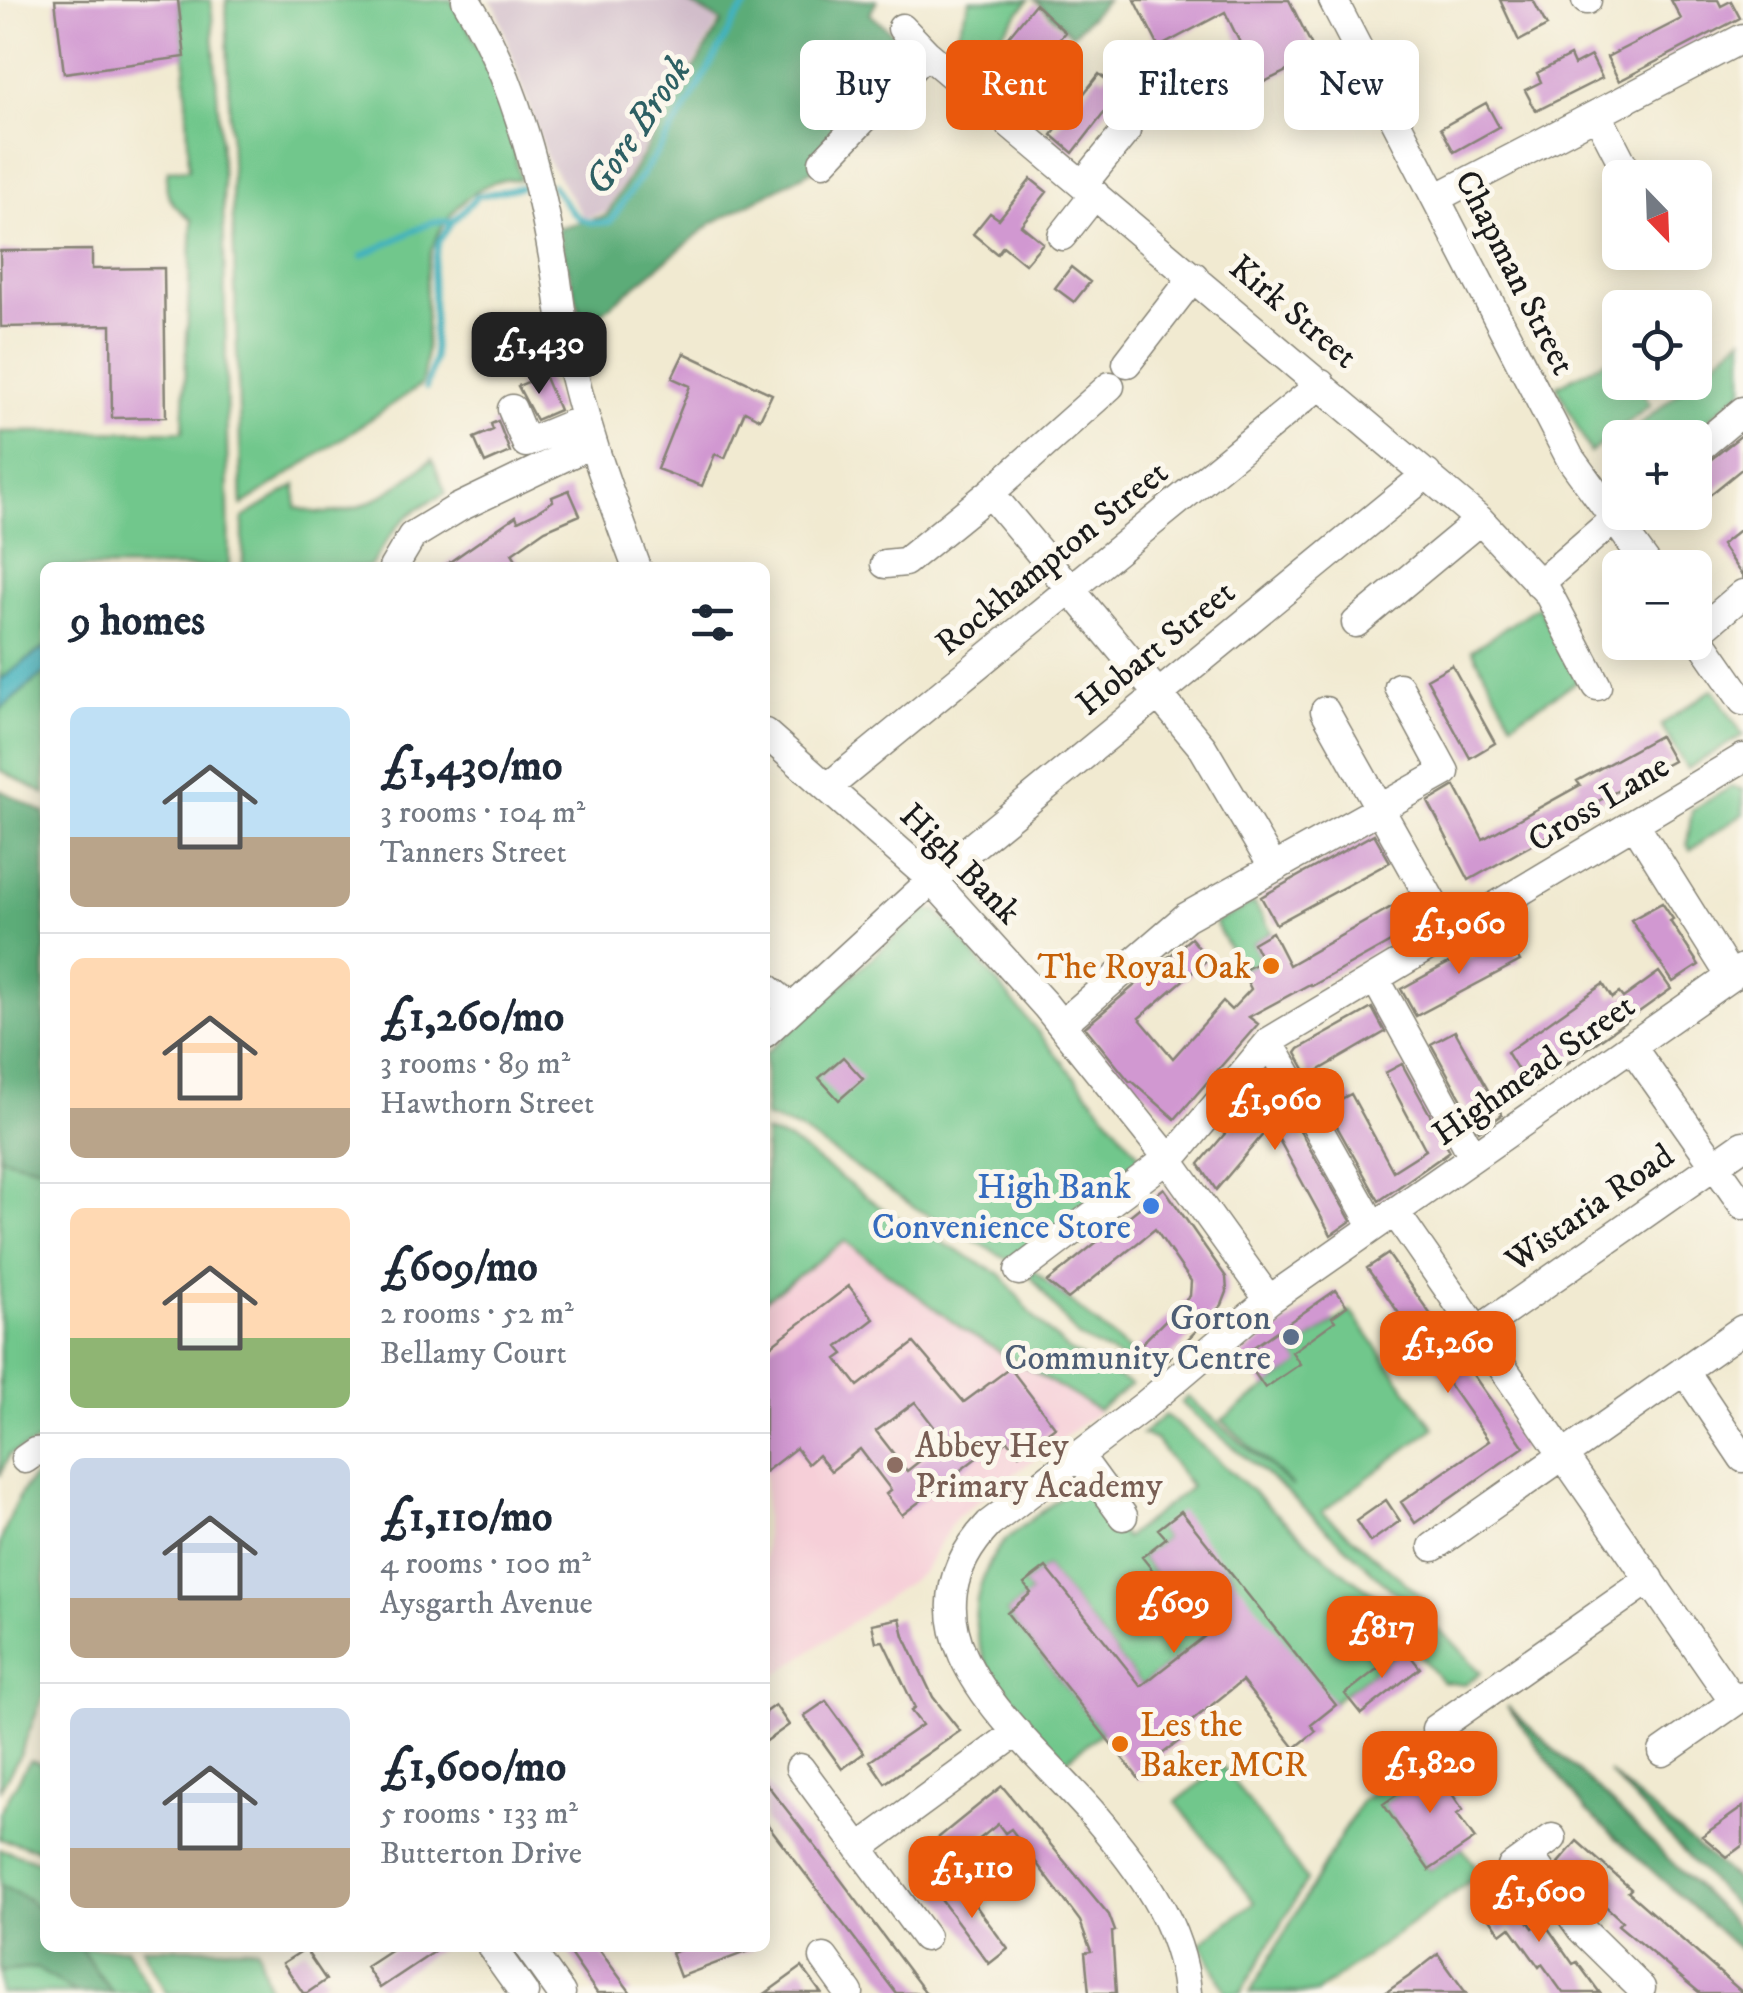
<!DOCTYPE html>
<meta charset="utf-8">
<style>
body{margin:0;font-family:"IM FELL DW Pica",serif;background:#f2f2f3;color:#1f2937;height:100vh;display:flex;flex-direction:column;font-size:38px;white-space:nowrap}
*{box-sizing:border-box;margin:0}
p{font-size:32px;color:#747a83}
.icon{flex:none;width:55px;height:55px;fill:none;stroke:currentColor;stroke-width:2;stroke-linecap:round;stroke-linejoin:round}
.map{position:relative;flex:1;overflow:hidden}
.details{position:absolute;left:40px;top:562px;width:730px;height:1390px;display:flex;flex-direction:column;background:#fff;border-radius:15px;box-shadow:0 5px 25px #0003}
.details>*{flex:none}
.hud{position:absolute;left:800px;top:40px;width:792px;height:90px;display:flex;gap:20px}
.needle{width:65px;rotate:157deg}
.tools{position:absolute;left:1602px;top:160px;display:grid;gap:20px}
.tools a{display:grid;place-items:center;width:110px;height:110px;border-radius:15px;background:#fff;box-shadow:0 5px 25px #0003;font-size:50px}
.price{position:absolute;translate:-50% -85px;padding:0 22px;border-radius:20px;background:#ea580c;color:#fff;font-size:32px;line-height:65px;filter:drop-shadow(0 2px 5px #0008)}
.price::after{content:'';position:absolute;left:50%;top:60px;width:30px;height:22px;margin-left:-15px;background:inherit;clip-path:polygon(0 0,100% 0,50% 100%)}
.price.current{background:#222;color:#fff}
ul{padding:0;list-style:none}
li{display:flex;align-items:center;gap:30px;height:250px;padding:0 30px}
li+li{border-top:2px solid #e0e1e3}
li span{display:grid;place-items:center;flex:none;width:280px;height:200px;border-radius:15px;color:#555}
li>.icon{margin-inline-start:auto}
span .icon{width:120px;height:120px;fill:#fffc;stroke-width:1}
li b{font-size:42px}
h2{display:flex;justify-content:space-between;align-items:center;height:120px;padding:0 30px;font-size:42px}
.tag{padding:0 35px;border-radius:15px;background:#fff;box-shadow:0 5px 25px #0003;font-size:35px;line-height:90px}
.tag.current{background:#ea580c;color:#fff}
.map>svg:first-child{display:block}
.built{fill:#f6cfd8}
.industrial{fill:#d1bdca}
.green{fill:#71c78c;stroke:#467254;stroke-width:2.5}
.forest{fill:#5cac78;stroke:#3c644a;stroke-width:2.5}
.water{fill:#42b2bd;stroke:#2f676c;stroke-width:2.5}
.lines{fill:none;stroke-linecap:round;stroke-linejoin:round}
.stream{stroke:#42b2bd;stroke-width:6}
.building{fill:#d198d1;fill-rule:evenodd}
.minor-casing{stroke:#868376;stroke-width:31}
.minor{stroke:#fff;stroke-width:28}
.food-dot{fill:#e8710a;stroke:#fbf7ec;stroke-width:4}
.shop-dot{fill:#3f7fe0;stroke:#fbf7ec;stroke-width:4}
.service-dot{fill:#5c6f8a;stroke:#fbf7ec;stroke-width:4}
.education-dot{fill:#8d6e63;stroke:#fbf7ec;stroke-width:4}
.labels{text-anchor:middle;stroke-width:10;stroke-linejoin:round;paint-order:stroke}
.street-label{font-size:35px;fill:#1c1c1c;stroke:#fbf7ec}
.food-label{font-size:35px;fill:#c56008;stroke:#fbf7ec;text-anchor:end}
.shop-label{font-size:35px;fill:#366cbe;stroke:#fbf7ec;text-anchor:end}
.service-label{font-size:35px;fill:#4e5e75;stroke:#fbf7ec;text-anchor:end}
.education-label{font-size:35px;fill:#785e54;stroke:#fbf7ec;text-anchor:start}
.water-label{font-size:38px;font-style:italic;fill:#2d6064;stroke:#fbf7ec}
</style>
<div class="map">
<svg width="1743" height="1993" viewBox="0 0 1743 1993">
<rect width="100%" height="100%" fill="#fbf7ec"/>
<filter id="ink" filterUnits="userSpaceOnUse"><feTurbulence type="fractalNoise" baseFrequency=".01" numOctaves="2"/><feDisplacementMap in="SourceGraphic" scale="20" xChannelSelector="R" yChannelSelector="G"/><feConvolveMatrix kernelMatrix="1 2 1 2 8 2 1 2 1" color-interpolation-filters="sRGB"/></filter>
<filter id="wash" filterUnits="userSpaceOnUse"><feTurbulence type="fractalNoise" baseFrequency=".0048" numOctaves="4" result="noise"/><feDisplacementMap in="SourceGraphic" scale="40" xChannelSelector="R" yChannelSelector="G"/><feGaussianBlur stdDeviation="2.25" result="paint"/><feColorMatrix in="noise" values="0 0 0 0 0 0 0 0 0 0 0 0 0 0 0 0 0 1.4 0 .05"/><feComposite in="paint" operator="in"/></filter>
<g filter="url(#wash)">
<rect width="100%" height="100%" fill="#f1ead1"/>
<path class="built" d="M 765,1180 L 962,1329 L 1099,1411 L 955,1518 L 923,1572 L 765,1683 Z"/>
<path class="industrial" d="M 490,0 L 681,0 L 719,22 L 606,212 L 584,218 L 547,159 L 496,7 Z"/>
<path class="green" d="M 178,0 L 211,0 L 223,183 L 229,567 L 45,568 L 45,647 L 0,680 L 0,432 L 183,431 L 192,220 C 172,205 162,196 168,170 L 189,169 L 185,57 Z
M 226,0 L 451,0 C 487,52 509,118 520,180 C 500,176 479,187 464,201 C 402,258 439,315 421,385 L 242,506 Z
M 970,0 L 1029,0 L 970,72 L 954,60 L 957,34 Z
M 1743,337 L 1743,390 L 1687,437 L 1625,437 L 1690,383 L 1695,382 L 1695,378 Z
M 1620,353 L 1620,382 L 1638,383 L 1650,405 L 1590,453 L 1557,386 Z
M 432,459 L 446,493 C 403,513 394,528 370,567 L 243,567 L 243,518 L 296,485 L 296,507 C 347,528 394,490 432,459 Z
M 1538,606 L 1578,681 L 1512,722 L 1472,650 Z
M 45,672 L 45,794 L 0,770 L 0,710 Z
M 1713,689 L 1743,735 L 1687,769 L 1661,725 Z
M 1731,787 L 1743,789 L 1743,814 L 1690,850 L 1687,844 L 1692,810 Z
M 1254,903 L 1272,932 L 1253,943 L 1262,961 L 1242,971 L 1215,923 Z
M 925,910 L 938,911 L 1142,1158 L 1019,1258 L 1135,1356 L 1128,1362 L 1078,1337 L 1025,1269 L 914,1207 L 799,1129 L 765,1117 L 765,1054 Z
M 765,1133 L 789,1140 L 887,1212 L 1001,1275 L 1036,1320 L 1068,1350 L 1131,1385 L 1098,1410 L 962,1329 L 845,1241 L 765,1300 Z
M 0,1157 L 45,1168 L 45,1439 L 9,1455 L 0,1476 Z
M 1351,1311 L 1434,1428 L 1322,1512 L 1426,1600 L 1425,1609 L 1393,1591 L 1289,1494 L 1181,1403 L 1188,1397 L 1293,1487 L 1222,1420 L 1299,1364 L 1292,1352 Z
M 1165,1415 C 1228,1465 1283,1523 1345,1573 C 1372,1595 1402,1608 1431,1625 C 1451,1637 1466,1656 1481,1673 L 1465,1685 L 1442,1682 L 1410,1644 L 1333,1702 L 1159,1530 L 1166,1538 L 1142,1558 L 1205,1636 L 1141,1686 L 1046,1567 L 1024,1584 L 1031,1593 L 1007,1613 L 1102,1732 L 1064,1762 C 1021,1714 960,1661 979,1590 C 984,1574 992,1554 1004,1542 C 1022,1525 1045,1510 1065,1494 C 1092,1485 1110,1520 1125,1538 L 1191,1487 L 1156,1440 L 1142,1434 Z
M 45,1470 L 45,1692 L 20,1755 L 0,1789 L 0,1543 C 10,1518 20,1481 45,1470 Z
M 30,1760 L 40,1763 L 45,1782 L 45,1851 L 0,1839 L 0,1812 Z
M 1222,1766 L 1307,1880 L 1241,1993 L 1226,1993 L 1201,1943 L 1254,1902 L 1176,1802 Z
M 1407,1770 L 1416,1782 L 1384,1804 L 1429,1870 L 1462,1848 L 1481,1873 L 1316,1993 L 1250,1993 L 1361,1801 Z
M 0,1849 L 45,1863 L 45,1915 L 27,1899 L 0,1885 Z
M 80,1948 L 126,1948 L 152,1993 L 112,1993 Z
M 142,1948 L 257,1948 L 270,1993 L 166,1993 Z
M 37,1968 L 73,1989 L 75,1993 L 0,1993 L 0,1972 Z"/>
<path class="forest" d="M 684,0 L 877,0 L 870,14 L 915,52 L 816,168 L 711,224 L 584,327 L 557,228 L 606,216 L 722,22 Z
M 1035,0 L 1107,0 L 1072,35 Z
M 0,790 L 45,813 L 45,1168 L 0,1157 Z
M 1507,1706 L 1598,1790 L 1743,1932 L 1743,1953 L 1586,1811 Z
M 1608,1772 L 1743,1886 L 1743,1915 Z
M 0,1885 L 27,1899 L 45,1915 L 45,1948 L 80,1948 L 112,1993 L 75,1993 L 36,1968 L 0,1972 Z"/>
<path class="water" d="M 45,647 L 45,672 L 0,710 L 0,680 Z"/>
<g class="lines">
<path class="stream" d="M 552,185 C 569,209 577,228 610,222 L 683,114 L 737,17 L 752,0
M 362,256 L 432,222 L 451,221
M 426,388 L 434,360 L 433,270 L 439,241 L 453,221 L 478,196 L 521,187"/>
</g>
<g id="blocks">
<path class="building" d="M 55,0 L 178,0 L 185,57 L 64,73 Z
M 1135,0 L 1289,0 L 1317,56 L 1260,84 L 1225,12 L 1159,47 Z
M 1500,0 L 1533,0 L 1547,26 L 1519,41 Z
M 1671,0 L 1718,0 L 1721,6 L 1731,1 L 1740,18 L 1619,81 L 1607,57 L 1681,19 Z
M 1035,4 L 1065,32 L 1008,99 L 978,74 Z
M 1570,56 L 1574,65 L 1591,56 L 1602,78 L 1536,111 L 1525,90 L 1541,82 L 1537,73 Z
M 1116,63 L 1145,86 L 1134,99 L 1122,90 L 1073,153 L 1052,135 L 1099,74 L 1104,78 Z
M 1486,103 L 1499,127 L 1454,152 L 1441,128 Z
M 1031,179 L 1047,192 L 1021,225 L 1043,243 L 1025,264 L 1003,246 L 997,254 L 973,234 L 990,213 L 999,219 Z
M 92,250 L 92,269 L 164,268 L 166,417 L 112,418 L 111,325 L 1,327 L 0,251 Z
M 1071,267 L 1090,282 L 1074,302 L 1055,288 Z
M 684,353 L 772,394 L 760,419 L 745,411 L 725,458 L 715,454 L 702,486 L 657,469 L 690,386 L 672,378 Z
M 544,375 L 559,410 L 536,420 L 518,386 Z
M 498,421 L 510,452 L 485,463 L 474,438 L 493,430 L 491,424 Z
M 1743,434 L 1743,468 L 1695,507 L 1695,472 Z
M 569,490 L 580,515 L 545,530 L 512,553 L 521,568 L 441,568 L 516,516 L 518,521 L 535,513 L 553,501 L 552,497 Z
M 1743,527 L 1743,577 L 1721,545 Z
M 1452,665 L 1495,743 L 1470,758 L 1427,679 Z
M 1659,736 L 1673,761 L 1591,805 L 1594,810 L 1469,880 L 1428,802 L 1455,786 L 1483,839 L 1580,785 L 1577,781 Z
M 1374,834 L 1390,862 L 1276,924 L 1261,897 Z
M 1409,897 L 1424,923 L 1312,986 L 1310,984 L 1249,1017 L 1258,1024 L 1175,1119 L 1132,1081 L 1130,1082 L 1085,1027 L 1191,938 L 1208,959 L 1139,1018 L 1173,1058 L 1223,1002 L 1231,1010 L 1251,989 L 1242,971 L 1262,961 L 1253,943 L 1272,932 L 1289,965 Z
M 1662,903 L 1673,919 L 1670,921 L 1699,965 L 1673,982 L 1631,920 Z
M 1505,937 L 1520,961 L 1416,1016 L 1401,989 L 1456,959 L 1459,964 Z
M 1659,972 L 1671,989 L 1530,1090 L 1507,1052 L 1603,984 L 1612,998 L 1619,993 L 1623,998 Z
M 1372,1008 L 1385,1032 L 1309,1076 L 1296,1053 L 1299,1049 Z
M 1455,1031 L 1502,1115 L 1479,1131 L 1431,1044 Z
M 843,1057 L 863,1079 L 839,1100 L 819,1078 Z
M 1402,1064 L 1450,1151 L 1379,1201 L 1326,1107 L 1351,1094 L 1393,1171 L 1426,1150 L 1385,1073 Z
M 1271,1080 L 1351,1221 L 1331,1235 L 1271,1125 L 1216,1190 L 1199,1164 Z
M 1164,1188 L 1226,1277 L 1227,1292 L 1222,1305 L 1158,1369 L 1135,1350 L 1190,1296 L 1191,1281 L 1155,1229 L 1068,1299 L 1047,1282 Z
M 1388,1254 L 1524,1447 L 1415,1523 L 1401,1502 L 1489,1441 L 1367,1268 Z
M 849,1286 L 874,1319 L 838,1347 L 844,1354 L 837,1359 L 858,1386 L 914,1343 L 964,1402 L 1010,1368 L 1055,1427 L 1019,1454 L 1008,1440 L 986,1457 L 983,1453 L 902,1515 L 886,1494 L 891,1490 L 860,1449 L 831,1471 L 818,1455 L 808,1464 L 796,1448 L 765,1472 L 765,1350 ZM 915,1402 L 945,1441 L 907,1471 L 876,1431 Z
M 1336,1290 L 1347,1306 L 1332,1317 L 1335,1321 L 1292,1352 L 1300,1364 L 1265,1388 L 1242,1355 Z
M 1386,1500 L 1400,1521 L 1370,1542 L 1356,1521 Z
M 1181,1511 L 1336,1705 L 1311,1725 L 1316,1731 L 1295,1748 L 1242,1681 L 1178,1732 L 1183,1738 L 1157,1758 L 1161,1763 L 1140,1780 L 1007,1613 L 1031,1593 L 1024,1584 L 1046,1567 L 1141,1686 L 1205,1636 L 1142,1557 L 1166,1538 L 1158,1529 Z
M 900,1618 L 904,1636 L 933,1697 L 960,1731 L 885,1783 L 870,1761 L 922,1725 L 911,1711 L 915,1708 L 883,1641 L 876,1642 L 872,1624 Z
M 1404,1648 L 1420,1668 L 1361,1714 L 1345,1694 Z
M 826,1701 L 864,1753 L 842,1769 L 804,1716 Z
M 775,1705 L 789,1725 L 765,1742 L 765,1712 Z
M 1426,1756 L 1463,1810 L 1457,1814 L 1475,1839 L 1429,1870 L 1383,1804 L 1416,1782 L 1407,1770 Z
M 765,1782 L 826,1860 L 926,1993 L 896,1993 L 765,1821 Z
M 1002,1786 L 1109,1915 L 1115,1931 L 1112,1932 L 1116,1993 L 1089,1993 L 1085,1952 L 1091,1951 L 1080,1921 L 1011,1829 L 1005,1833 L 998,1824 L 950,1863 L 933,1842 Z
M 1743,1807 L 1743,1845 L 1727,1857 L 1702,1836 Z
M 1577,1841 L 1631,1889 L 1628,1892 L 1743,1993 L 1700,1993 L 1618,1925 L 1622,1921 L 1558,1863 Z
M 955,1878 L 1008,1949 L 989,1964 L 936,1893 Z
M 1505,1889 L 1533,1928 L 1543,1921 L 1573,1964 L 1577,1962 L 1600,1993 L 1563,1993 L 1542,1964 L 1539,1967 L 1510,1927 L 1501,1934 L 1481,1906 Z
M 395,1948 L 440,1948 L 380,1988 L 366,1967 Z
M 566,1948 L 598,1948 L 631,1993 L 597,1993 Z
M 686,1948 L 754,1948 L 754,1949 L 680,1977 L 671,1953 Z
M 305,1949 L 326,1980 L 307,1993 L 303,1993 L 283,1963 Z
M 1438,1954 L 1466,1993 L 1385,1993 L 1411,1975 Z
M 802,1967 L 821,1993 L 766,1993 Z"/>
</g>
</g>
<g filter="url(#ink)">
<use href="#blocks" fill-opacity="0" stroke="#868376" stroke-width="2.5"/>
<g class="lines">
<defs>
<path id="minor" d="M 466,0 C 516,80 541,181 556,274 C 559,294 561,314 565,334 C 580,415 608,490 637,568
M 1333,0 L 1570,458 L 1650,568
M 1586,0 L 1587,0
M 902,28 L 926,53 L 1480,520 L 1548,593 L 1597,686
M 1597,114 L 1630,178
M 823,162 L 926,53
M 1083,184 L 1126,131
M 1436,198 L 1743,38
M 1062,236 L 1095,194
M 1127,363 L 1194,276
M 512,409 L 526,443 L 584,419
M 1695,451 L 1743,411
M 990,493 L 1203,748 L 1273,867
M 885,564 L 905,562 L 990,493 L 1110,386
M 393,568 L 412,536 L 458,508 L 591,444
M 1539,584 L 1622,512
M 1356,623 L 1480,520
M 1695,632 L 1743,701
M 1696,634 L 1743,594
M 1325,711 L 1450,934
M 765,733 L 932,880 L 1046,1006 L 1160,1148 L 1269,1300
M 828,787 L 1321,384
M 1635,824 L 1731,977
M 1375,978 L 1473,1156
M 765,986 L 792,1008
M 1062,1024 L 1186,917 L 1445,772 L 1399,687
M 765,1033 L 932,880 L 1427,474
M 1631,1046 L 1743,1205
M 1278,1057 L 1367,1215
M 1395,1212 L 1734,1702
M 1019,1271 L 1178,1151 L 1270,1041 L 1743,758
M 1479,1330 L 1743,1145
M 1684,1370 L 1743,1458
M 1080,1457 L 1123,1516
M 25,1459 L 35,1452 L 45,1451
M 1433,1547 L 1743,1329
M 1436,1729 L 1650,1579
M 1663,1752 L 1743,1696
M 800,1768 L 925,1937
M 859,1848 L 1017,1732
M 1529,1855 L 1581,1929 L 1641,1988
M 1512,1867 L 1552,1838
M 492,1948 L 524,1993
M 529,1948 L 561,1993
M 824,1958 L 849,1993
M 1187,1993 C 1182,1923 1137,1866 1093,1814 C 1025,1735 885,1634 989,1524 L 1144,1406 L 1269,1300 L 1743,968"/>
</defs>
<use href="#minor" class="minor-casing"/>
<use href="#minor" class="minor"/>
</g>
</g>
<g class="food-dot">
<circle cx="1271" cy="966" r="10"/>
<circle cx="1120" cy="1744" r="10"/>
</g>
<circle class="shop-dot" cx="1151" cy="1206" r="10"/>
<circle class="service-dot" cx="1291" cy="1337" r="10"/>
<circle class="education-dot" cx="895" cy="1465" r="10"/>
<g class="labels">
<g class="street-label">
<text transform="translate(1516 272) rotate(63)" y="12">Chapman Street</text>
<text transform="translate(1294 311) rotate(40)" y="12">Kirk Street</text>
<text transform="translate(1051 557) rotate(-39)" y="12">Rockhampton Street</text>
<text transform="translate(1155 647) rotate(-39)" y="12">Hobart Street</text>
<text transform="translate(1598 802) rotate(-31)" y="12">Cross Lane</text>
<text transform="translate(961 863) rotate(45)" y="12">High Bank</text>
<text transform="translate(1533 1069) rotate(-35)" y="12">Highmead Street</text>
<text transform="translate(1589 1207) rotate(-35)" y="12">Wistaria Road</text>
</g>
<g class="food-label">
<text x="1251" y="978">The Royal Oak</text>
<text x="1140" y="1736" text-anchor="start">Les the<tspan x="1140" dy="40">Baker MCR</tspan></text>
</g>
<g class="shop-label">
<text x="1131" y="1198">High Bank<tspan x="1131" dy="40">Convenience Store</tspan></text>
</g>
<g class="service-label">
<text x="1271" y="1329">Gorton<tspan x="1271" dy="40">Community Centre</tspan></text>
</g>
<g class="education-label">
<text x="915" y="1457">Abbey Hey<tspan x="915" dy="40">Primary Academy</tspan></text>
</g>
<g class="water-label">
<text transform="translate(637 125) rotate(-56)" y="13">Gore Brook</text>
</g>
</g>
</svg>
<div class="tools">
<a><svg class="needle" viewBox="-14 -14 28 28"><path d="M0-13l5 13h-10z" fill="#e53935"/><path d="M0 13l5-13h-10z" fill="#747a83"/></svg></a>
<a><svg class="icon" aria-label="locate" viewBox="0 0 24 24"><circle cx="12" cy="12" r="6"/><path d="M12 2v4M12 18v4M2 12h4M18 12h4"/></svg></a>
<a>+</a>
<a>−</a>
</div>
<b class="price current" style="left:539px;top:397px">£1,430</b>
<b class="price" style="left:1459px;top:977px">£1,060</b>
<b class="price" style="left:1275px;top:1153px">£1,060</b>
<b class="price" style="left:1448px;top:1396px">£1,260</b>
<b class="price" style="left:1174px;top:1656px">£609</b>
<b class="price" style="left:1382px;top:1681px">£817</b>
<b class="price" style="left:1430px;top:1816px">£1,820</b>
<b class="price" style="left:972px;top:1921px">£1,110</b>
<b class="price" style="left:1539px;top:1945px">£1,600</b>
<div class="hud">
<a class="tag">Buy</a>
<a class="tag current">Rent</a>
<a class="tag">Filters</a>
<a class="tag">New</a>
</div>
<section class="details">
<h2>9 homes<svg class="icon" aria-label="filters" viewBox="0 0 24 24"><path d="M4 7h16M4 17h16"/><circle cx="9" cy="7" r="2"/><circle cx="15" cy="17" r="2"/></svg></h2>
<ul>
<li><span style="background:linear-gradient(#bfe0f5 65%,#b9a48a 0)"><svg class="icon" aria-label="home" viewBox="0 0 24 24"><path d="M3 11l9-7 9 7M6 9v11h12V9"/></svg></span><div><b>£1,430/mo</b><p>3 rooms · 104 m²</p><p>Tanners Street</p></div></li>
<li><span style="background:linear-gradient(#ffd9b3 75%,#b9a48a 0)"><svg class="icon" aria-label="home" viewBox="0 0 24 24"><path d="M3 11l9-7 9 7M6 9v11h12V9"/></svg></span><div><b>£1,260/mo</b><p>3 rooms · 89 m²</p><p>Hawthorn Street</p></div></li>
<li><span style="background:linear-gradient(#ffd9b3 65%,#8fb573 0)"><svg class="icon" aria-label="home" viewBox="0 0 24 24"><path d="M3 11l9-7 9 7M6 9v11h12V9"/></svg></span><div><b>£609/mo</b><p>2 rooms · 52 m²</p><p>Bellamy Court</p></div></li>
<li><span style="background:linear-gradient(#c9d6e8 70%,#b9a48a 0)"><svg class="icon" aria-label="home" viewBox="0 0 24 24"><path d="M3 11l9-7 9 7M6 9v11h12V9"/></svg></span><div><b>£1,110/mo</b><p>4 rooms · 100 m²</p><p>Aysgarth Avenue</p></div></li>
<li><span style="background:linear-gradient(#c9d6e8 70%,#b9a48a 0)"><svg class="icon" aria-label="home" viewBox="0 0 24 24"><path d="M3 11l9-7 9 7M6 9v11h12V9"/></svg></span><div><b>£1,600/mo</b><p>5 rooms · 133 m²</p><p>Butterton Drive</p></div></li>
</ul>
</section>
</div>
